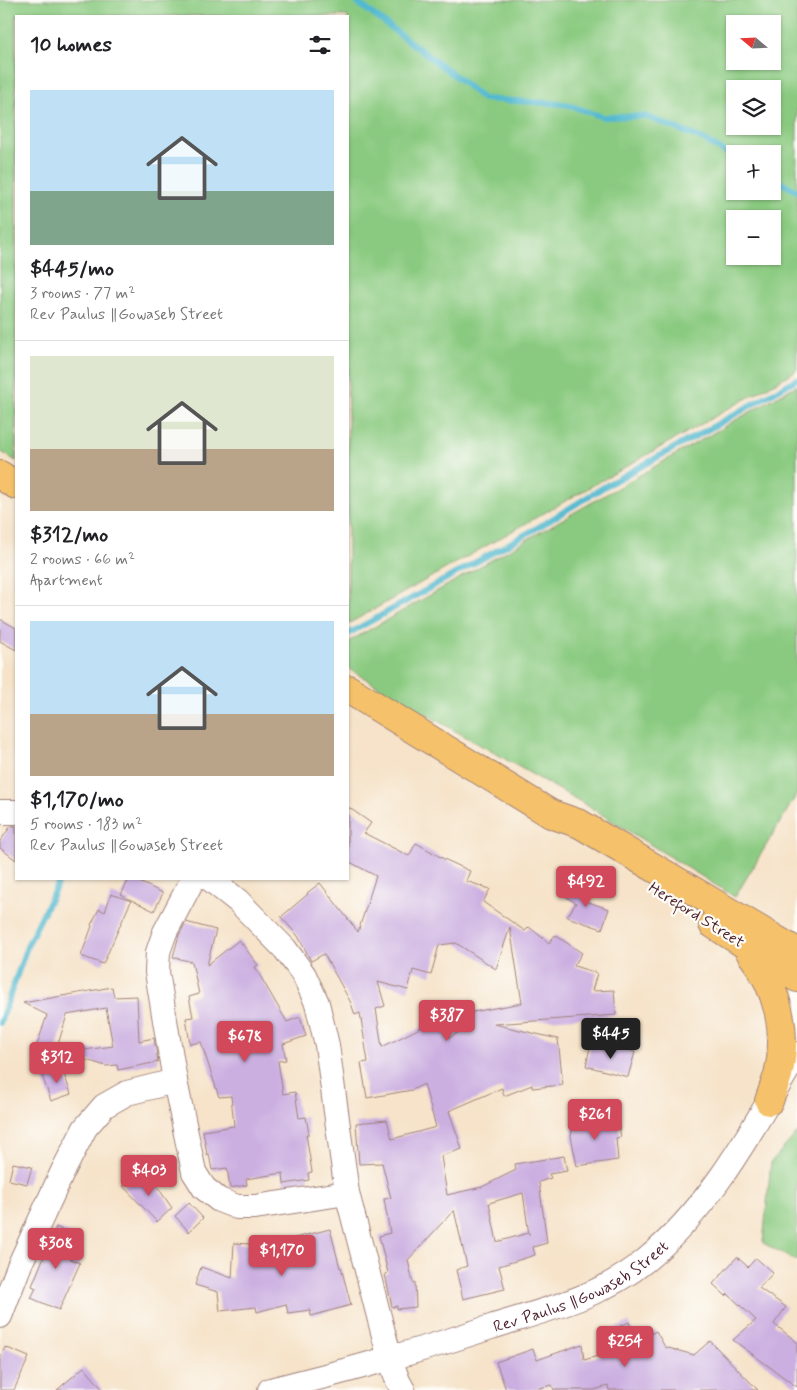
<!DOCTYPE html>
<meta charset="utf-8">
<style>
body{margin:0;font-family:Mynerve,sans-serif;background:#f6f6f6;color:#202124;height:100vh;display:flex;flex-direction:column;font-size:19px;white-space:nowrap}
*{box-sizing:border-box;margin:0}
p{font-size:16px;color:#757577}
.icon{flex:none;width:28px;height:28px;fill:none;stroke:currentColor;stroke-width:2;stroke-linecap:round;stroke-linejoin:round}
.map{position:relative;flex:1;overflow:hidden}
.panel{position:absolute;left:15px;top:15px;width:334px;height:865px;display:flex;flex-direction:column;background:#fff;border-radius:0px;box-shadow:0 1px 4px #0004}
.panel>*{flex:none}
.needle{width:32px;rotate:289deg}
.buttons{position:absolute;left:726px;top:15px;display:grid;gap:10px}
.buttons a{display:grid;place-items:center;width:55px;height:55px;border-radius:0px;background:#fff;box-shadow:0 1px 4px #0004;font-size:25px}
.price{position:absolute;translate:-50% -42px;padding:0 11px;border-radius:5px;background:#d1495b;color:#fff;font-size:16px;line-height:32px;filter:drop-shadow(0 1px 2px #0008)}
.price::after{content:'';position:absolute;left:50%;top:30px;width:15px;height:11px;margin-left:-8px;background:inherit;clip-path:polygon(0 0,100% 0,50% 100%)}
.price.current{background:#222;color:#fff}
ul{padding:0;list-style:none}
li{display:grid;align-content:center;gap:10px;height:265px;padding:0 15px}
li+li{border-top:1px solid #e0e0e0}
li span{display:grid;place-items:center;height:155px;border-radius:0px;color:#555}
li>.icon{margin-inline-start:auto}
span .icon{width:90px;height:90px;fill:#fffc;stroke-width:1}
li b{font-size:21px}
h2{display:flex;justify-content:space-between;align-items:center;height:60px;padding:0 15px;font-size:21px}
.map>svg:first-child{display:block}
.green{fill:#8aca80;stroke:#6a7456;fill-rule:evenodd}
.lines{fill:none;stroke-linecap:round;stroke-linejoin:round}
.stream{stroke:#52b9d0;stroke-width:6}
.building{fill:#cbafe1;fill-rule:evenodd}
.minor-casing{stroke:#a0817a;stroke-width:26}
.major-casing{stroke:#a0817a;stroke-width:30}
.minor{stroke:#fff;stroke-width:24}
.major{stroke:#f5c16b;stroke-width:28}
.labels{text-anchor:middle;stroke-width:4.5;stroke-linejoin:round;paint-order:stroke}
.street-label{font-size:16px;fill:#4a1f2b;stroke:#fdfcf7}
</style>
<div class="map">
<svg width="797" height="1390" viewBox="0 0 797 1390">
<rect width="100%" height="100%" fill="#fdfcf7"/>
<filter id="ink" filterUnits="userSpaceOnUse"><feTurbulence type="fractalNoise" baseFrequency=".02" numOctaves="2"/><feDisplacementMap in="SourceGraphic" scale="10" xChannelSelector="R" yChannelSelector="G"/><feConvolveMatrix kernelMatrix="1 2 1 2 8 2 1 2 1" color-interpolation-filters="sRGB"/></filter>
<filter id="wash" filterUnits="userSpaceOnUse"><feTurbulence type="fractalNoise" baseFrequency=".0096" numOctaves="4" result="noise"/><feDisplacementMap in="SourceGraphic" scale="20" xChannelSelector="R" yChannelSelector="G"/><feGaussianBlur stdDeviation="1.12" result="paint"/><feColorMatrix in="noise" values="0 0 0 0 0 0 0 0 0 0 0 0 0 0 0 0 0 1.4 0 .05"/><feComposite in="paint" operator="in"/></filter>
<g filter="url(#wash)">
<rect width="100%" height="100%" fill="#f6e3c9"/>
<path class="green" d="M 0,0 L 797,0 L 797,370 L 348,624 L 348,16 L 16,16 L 16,461 L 0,451 ZM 735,24 L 772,24 L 772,61 L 735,61 ZM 735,89 L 772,89 L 772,126 L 735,126 ZM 735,154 L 772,154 L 772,191 L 735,191 ZM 735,219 L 772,219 L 772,256 L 735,256 Z
M 797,385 L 797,794 L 735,897 L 588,806 L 399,699 L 348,668 L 348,642 Z
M 797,1133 L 797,1261 L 763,1243 L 771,1162 Z"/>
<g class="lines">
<path class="stream" d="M 354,0 L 459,79 L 483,99 L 565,104 L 603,117 L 645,116 L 700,138 L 735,158
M 772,178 L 797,191
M 348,634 L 542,525 L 607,485 L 725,420 L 797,379
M 0,1023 L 28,944 L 60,879"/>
</g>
<g id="blocks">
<path class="building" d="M 0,619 L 16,628 L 16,650 L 0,641 Z
M 348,807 L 371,823 L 364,833 L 409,856 L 416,843 L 444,859 L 470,871 L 466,881 L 490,889 L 483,902 L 525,931 L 529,927 L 549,943 L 555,935 L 582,953 L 574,966 L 597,973 L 592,991 L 614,990 L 616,1015 L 494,1024 L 558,1039 L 563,1085 L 532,1088 L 532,1085 L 504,1096 L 502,1088 L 449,1111 L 462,1149 L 441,1156 L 447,1195 L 482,1187 L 516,1170 L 515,1164 L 564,1156 L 567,1171 L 549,1174 L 551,1178 L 539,1182 L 547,1243 L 533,1247 L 535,1255 L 499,1266 L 505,1289 L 463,1299 L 456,1270 L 467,1266 L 454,1210 L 408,1260 L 413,1283 L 415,1282 L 416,1307 L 397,1309 L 397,1306 L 392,1307 L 385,1274 L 388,1273 L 379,1236 L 390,1233 L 384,1199 L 391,1198 L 382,1163 L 359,1164 L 356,1123 L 387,1120 L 392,1139 L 436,1127 L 424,1084 L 412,1090 L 367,1098 L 361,1063 L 368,1062 L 360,1013 L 355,1015 L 351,1003 L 324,954 L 311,961 L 298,936 L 281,917 L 308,894 L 307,893 L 320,883 L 358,932 L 376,876 L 348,861 ZM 510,927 L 522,1003 L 451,1016 L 453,1027 L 469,1026 L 449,1038 L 439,1016 L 423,1024 L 424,1026 L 382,1047 L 376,1009 L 385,1006 L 378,982 L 408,990 L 413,970 L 431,975 L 439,945 L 456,943 L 496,969 ZM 523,1193 L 529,1235 L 528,1233 L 497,1242 L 489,1203 Z
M 11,826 L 16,826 L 16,860 L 0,848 L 0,841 Z
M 129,879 L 133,879 L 163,893 L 154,911 L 121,895 Z
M 572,880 L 580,887 L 589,891 L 585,901 L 609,909 L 602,929 L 567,917 L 576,903 L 566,897 Z
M 111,894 L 131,901 L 103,964 L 81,956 L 92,926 L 91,925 L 99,909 L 105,912 Z
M 186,922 L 216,930 L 207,965 L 239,940 L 258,965 L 255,967 L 287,1022 L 300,1017 L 306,1036 L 283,1044 L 286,1060 L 278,1061 L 283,1094 L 295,1092 L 299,1118 L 306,1117 L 309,1134 L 306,1134 L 312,1172 L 308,1173 L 309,1180 L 284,1184 L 283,1173 L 246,1179 L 247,1185 L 230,1188 L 227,1168 L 212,1170 L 209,1154 L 207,1155 L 203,1131 L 234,1126 L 231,1096 L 219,1097 L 201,1042 L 190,1044 L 186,1018 L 193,1017 L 189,997 L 199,994 L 192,962 L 173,957 L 179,935 Z
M 112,987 L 114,997 L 137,996 L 139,1041 L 154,1038 L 158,1062 L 118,1070 L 117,1065 L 106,1066 L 63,1053 L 113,1046 L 106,1008 L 67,1015 L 56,1051 L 37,1045 L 47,1015 L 23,1003 Z
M 610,1045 L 635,1052 L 628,1077 L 586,1066 L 590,1047 L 609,1051 Z
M 62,1068 L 71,1094 L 51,1101 L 42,1075 Z
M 617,1117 L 621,1137 L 616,1138 L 618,1160 L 577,1166 L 571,1136 L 574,1122 L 593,1118 L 594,1122 Z
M 13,1163 L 32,1167 L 27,1184 L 9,1180 Z
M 148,1173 L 172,1208 L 157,1222 L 123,1186 Z
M 189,1203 L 203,1218 L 189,1232 L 175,1216 Z
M 56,1227 L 80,1238 L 70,1259 L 80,1263 L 59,1310 L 31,1298 L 36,1288 L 32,1286 Z
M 330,1229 L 340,1268 L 341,1267 L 351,1305 L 311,1316 L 310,1310 L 288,1313 L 286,1304 L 257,1312 L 256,1307 L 220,1311 L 218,1292 L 195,1285 L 201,1267 L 232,1278 L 234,1243 L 267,1245 Z
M 737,1257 L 748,1267 L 756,1258 L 773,1273 L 759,1288 L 786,1307 L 774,1324 L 797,1342 L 797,1387 L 733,1340 L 756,1320 L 728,1294 L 726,1296 L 713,1284 Z
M 629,1322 L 636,1342 L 656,1331 L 665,1347 L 694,1355 L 710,1341 L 758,1390 L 609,1390 L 608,1386 L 594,1390 L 554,1390 L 552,1385 L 531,1390 L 506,1390 L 496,1362 L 533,1349 L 537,1360 L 582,1344 L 584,1360 L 619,1350 L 610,1329 L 614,1329 Z
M 5,1347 L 29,1357 L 14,1390 L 0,1390 L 0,1359 Z
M 84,1367 L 103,1390 L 57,1390 Z"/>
</g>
</g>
<g filter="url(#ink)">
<use href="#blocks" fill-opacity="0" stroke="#a0817a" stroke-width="1"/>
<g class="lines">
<defs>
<g id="minor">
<path d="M 0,812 L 16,812"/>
<path d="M 193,879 L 165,932 L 158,952 L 157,972 L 175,1081 L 194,1172 L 204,1188 L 219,1200 L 237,1207 L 255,1207 L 347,1193"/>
<path d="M 210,879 L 238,901 L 285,949 L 304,975 L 317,1003 L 327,1045 L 347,1193 L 390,1359 L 398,1381 L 403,1390"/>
<path d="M 0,1316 L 20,1264 L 63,1171 L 85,1128 L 104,1106 L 127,1093 L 175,1081"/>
<path id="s1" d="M 270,1390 C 310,1380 351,1370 390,1358 C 424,1349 458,1338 491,1327 C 545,1310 602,1297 646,1260 C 713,1205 753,1127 797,1054"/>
</g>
<path id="major" d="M 0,475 L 16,485
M 348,689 L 551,814 L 580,824 L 797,952
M 713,924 L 797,978
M 750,952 C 777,987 789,1031 778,1075 C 775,1084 772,1092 769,1101"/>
</defs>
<use href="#minor" class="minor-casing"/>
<use href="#major" class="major-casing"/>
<use href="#minor" class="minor"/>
<use href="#major" class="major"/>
</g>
</g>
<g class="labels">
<g class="street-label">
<text transform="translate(697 914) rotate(32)" y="6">Hereford Street</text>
<text dy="6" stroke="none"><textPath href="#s1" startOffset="329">Rev Paulus ǁGowaseb Street</textPath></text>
</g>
</g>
</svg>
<div class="buttons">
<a><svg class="needle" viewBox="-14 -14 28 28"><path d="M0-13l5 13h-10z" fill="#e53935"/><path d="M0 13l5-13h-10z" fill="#757577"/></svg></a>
<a><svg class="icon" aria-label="layers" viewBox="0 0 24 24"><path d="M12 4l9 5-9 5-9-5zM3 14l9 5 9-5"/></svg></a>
<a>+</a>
<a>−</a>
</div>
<b class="price" style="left:586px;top:908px">$492</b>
<b class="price" style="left:447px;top:1042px">$387</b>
<b class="price current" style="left:611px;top:1060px">$445</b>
<b class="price" style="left:245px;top:1063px">$678</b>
<b class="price" style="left:57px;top:1084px">$312</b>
<b class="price" style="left:595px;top:1141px">$261</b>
<b class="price" style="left:149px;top:1197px">$403</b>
<b class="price" style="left:56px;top:1270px">$308</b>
<b class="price" style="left:282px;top:1277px">$1,170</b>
<b class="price" style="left:625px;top:1368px">$254</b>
<section class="panel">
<h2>10 homes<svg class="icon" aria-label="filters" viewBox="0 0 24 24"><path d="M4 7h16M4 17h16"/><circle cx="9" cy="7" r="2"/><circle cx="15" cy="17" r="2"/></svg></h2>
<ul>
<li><span style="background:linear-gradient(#bfe0f5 65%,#7fa58c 0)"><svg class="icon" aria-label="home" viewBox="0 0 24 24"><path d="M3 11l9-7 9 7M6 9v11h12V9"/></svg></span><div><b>$445/mo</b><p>3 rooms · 77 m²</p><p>Rev Paulus ǁGowaseb Street</p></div></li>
<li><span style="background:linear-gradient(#dfe7d0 60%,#b9a48a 0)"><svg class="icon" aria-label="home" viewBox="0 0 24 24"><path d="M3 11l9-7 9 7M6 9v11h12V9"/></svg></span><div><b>$312/mo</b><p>2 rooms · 66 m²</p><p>Apartment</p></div></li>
<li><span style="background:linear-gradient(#bfe0f5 60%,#b9a48a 0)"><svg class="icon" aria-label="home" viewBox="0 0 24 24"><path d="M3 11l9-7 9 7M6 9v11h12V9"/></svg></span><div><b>$1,170/mo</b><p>5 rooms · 183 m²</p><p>Rev Paulus ǁGowaseb Street</p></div></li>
</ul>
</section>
</div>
